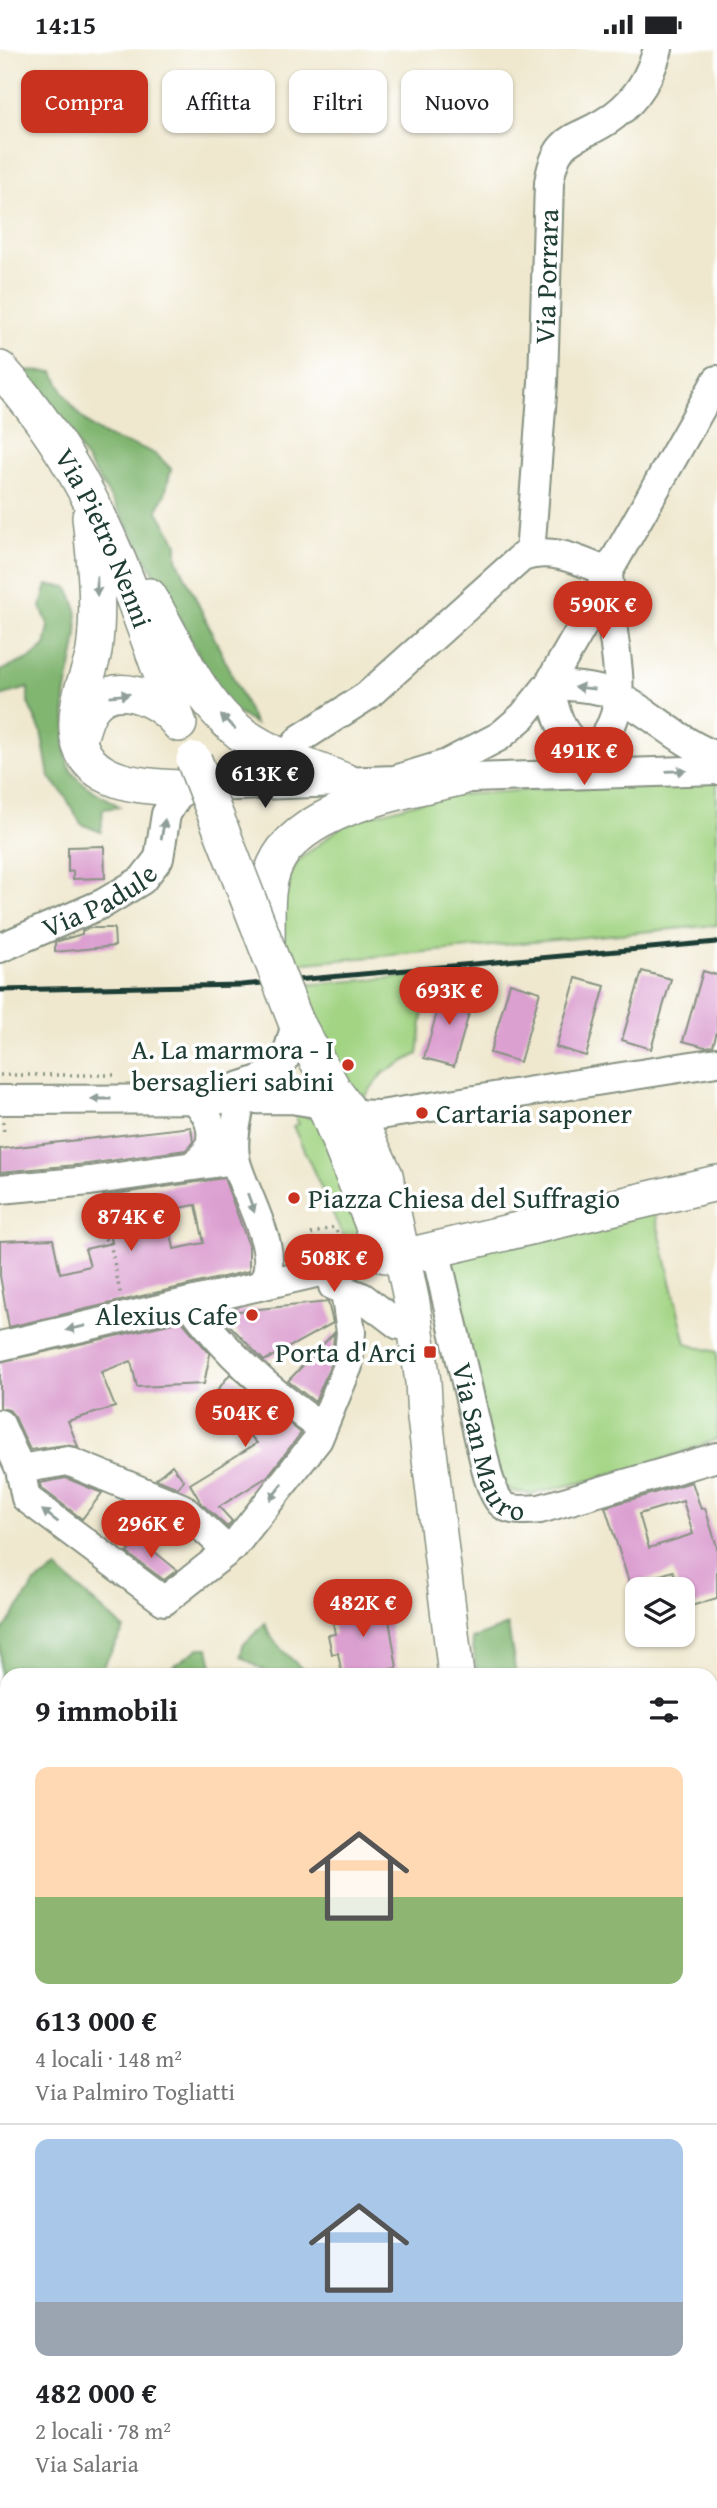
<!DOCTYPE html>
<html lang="it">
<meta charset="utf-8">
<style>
body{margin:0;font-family:"Gentium Book Plus",serif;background:#f2f2f2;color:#202124;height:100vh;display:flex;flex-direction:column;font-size:26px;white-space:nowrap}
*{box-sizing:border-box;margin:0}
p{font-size:23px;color:#757577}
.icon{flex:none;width:38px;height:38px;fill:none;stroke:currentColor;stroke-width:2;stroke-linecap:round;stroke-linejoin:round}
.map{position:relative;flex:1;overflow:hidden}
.side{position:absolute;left:0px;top:1619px;width:718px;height:842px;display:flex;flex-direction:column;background:#fff;border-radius:21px 21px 0 0;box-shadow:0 2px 5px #0004}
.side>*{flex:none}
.banner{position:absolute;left:21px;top:21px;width:676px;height:63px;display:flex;gap:14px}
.buttons{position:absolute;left:625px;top:1528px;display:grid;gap:14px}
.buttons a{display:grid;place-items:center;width:70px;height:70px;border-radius:14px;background:#fff;box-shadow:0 2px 5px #0004;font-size:35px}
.price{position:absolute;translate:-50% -60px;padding:0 16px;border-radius:24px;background:#c8321e;color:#fff;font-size:23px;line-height:46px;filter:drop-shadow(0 2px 4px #0008)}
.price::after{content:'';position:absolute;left:50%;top:42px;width:21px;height:16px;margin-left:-10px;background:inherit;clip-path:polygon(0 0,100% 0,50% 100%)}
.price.on{background:#222;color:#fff}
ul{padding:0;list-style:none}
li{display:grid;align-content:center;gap:14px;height:371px;padding:0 35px}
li+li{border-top:2px solid #e0e0e0}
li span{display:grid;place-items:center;height:217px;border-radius:14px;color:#555}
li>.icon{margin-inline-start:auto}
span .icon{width:126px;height:126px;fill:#fffc;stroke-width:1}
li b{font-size:30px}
h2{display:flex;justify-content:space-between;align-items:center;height:84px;padding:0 35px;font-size:30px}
.chip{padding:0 24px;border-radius:14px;background:#fff;box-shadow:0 2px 5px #0004;font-size:24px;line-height:63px}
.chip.on{background:#c8321e;color:#fff}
.status{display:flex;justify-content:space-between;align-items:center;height:49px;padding:0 35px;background:#fff;direction:ltr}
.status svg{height:19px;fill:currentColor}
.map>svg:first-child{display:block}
.green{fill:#a2d483;stroke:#60885c;stroke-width:2}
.forest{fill:#81b671;stroke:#507a52;stroke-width:2}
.building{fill:#db9fd0;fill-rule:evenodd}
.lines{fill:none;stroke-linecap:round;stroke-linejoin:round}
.minor-casing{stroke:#879282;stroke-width:32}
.major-casing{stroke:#879282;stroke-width:38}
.path{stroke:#879282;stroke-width:3.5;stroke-dasharray:2 5;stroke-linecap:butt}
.minor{stroke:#fff;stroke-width:28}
.major{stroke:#fff;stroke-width:35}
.rail{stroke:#1f3d34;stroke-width:5}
.major-bridge-casing{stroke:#879282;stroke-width:38;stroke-linecap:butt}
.major-bridge{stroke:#fff;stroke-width:35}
.oneway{fill:#8f9e9a}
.poi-dot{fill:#c8321e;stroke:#fff;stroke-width:2.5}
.labels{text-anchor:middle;stroke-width:7;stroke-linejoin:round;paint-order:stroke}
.street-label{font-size:28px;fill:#1f3d34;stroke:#fff}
.poi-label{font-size:28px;fill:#1f3d34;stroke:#fff;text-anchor:end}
</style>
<div class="status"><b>14:15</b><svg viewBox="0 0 49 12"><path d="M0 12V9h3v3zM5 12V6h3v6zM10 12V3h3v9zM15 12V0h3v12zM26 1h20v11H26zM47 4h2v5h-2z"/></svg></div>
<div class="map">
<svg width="717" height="2459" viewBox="0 0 717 2459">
<rect width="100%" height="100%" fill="#fff"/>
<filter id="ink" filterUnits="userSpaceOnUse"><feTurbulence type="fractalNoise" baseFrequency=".0143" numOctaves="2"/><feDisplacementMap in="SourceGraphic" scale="14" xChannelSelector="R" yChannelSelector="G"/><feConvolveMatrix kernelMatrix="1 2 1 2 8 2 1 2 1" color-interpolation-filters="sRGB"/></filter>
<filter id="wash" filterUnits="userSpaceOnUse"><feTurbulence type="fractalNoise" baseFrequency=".00686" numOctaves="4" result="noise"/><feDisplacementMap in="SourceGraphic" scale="28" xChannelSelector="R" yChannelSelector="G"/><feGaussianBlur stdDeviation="1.57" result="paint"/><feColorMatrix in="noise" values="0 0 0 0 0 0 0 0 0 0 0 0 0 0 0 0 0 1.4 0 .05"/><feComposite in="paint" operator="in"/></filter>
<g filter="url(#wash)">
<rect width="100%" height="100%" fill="#efe8cf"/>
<path class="green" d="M 717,733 L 717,876 L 285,916 L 281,887 L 285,838 L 298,812 L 347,773 L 442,747 L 615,735 Z
M 428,926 L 418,1005 L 383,1024 L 362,1051 L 332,1026 L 302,936 Z
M 293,1064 L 317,1070 L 364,1195 L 350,1202 L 293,1077 L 299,1075 Z
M 654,1161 L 686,1295 L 717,1303 L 717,1390 L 631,1422 L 531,1445 L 511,1442 L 496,1429 L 444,1205 Z"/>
<path class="forest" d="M 25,322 L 54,323 C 63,346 81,374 104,386 C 133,401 145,391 171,420 L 165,445 L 157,461 L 177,494 L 177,510 L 255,675 L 227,657 L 123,468 L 50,354 L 35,341 Z
M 47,536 L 67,538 C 89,570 70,613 65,648 C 64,659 66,670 66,681 C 65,697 63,708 72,723 C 83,739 105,747 120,758 L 103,760 L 101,783 L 81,775 L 65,747 L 49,727 L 41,682 L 28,654 L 28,639 L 0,647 L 0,622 L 31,609 L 45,597 L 49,578 L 41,558 Z
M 57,1520 L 124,1580 L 98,1626 L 7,1626 L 7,1780 L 0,1782 L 0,1586 L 35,1534 Z
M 265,1574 C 272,1596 292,1610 309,1626 L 270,1626 L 241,1607 L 243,1596 Z
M 508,1576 L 516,1626 L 477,1626 L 472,1590 Z
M 199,1599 L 208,1599 L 213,1621 L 209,1626 L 169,1626 L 172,1618 Z
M 717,1932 L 717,2338 L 710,2322 L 710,1933 Z
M 0,2234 L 7,2248 L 7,2454 L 76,2454 L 74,2459 L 0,2459 Z"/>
<g id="blocks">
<path class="building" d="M 104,797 L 105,829 L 73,830 L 73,822 L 68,823 L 68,798 Z
M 88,879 L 114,879 L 115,897 L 55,903 L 55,893 L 82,885 L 82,882 Z
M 642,922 L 671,930 L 651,1000 L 622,991 Z
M 703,922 L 717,926 L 717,983 L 713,997 L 705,998 L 683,992 Z
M 576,929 L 605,937 L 586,1007 L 556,998 Z
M 510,934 L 540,943 L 520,1013 L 490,1004 Z
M 444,939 L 474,947 L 454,1017 L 424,1009 Z
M 191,1078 L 193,1093 L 186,1101 L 88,1115 L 0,1123 L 0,1100 Z
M 224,1129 L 249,1197 L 249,1222 L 9,1278 L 0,1227 L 0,1192 L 53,1190 L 60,1224 L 90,1217 L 85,1200 L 112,1194 L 103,1147 ZM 196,1156 L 204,1194 L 174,1200 L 167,1161 Z
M 328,1253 L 333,1274 L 264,1312 L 218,1264 Z
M 182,1272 L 210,1305 L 204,1335 L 137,1338 L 131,1312 L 101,1323 L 115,1358 L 68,1372 L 78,1398 L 65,1396 L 30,1401 L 15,1368 L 9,1361 L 0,1359 L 0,1313 Z
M 334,1284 L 332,1313 L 315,1353 L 288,1332 Z
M 230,1325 L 301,1384 L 267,1428 L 219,1458 L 232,1472 L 227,1478 L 201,1454 L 190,1435 L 257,1394 L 214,1346 Z
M 172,1416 L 184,1432 L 178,1439 L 156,1430 Z
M 66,1429 L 102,1444 L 82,1470 L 41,1439 L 40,1434 Z
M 692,1433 L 701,1460 L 705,1459 L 717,1498 L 717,1549 L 682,1560 L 682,1540 L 679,1540 L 673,1522 L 630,1536 L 605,1458 ZM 683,1452 L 693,1485 L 649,1499 L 639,1465 Z
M 139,1490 L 177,1521 L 164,1531 L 127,1504 Z
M 386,1552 L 397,1619 L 342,1626 L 338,1604 L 332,1605 L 328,1586 L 335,1585 L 331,1561 Z"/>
</g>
</g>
<g filter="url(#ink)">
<use href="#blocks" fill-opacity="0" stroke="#879282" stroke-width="2"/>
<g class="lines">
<defs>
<g id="minor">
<path id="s1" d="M 530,505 L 543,333 L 549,134 C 557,80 580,94 615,66 C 638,49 650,27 658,0"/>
<path d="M 549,635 C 573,638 596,637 618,648 C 653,664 680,695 717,707"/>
<path d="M 549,635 C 559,679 563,693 605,713"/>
<path d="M 286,708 L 300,690 L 367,647 L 522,508 C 552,497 579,512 608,523"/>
<path d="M 555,725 C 631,687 622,648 612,575 C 610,558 610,542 608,526"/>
<path d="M 440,730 L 717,721"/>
<path id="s2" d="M 0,899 L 104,854 L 142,831 L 159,809 L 166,765 L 182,739 L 395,731 L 447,715 L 500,687 L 523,667 L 549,635 L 582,578 L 608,523 L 717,331"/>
<path d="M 226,1042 C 277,1025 284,1027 296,973"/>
<path d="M 242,1049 C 237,1068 231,1093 236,1113 C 243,1143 285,1209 261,1235"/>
<path d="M 194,1050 C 214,1070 220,1096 195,1116"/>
<path d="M 0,1051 L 291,1050 L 316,1054 L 337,1068"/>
<path d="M 351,1065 L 380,1066 L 717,1013"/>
<path d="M 0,1140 L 90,1132 L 235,1111"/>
<path id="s3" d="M 435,1200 L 488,1427 C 499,1461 505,1463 540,1460 L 717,1408"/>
<path d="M 333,1237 L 362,1248 L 399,1276"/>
<path d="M 189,1253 C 225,1304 271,1343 322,1379"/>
<path d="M 0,1297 L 350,1216"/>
<path d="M 0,1375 L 20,1420 L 26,1449 L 164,1552 L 233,1498 L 318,1390 L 348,1317 L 351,1283 L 345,1242"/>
<path d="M 20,1420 L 68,1412 L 182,1459 L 227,1501"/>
<path d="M 710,2300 L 717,2316"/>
</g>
<g id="major">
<path id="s4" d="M 0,320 C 96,425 131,542 178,672"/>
<path d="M 90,468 C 95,514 100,557 94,602 C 91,620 82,636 79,654 C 65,729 124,738 182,739"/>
<path d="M 149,547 C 173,588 196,646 232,677 C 263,705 309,717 347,733"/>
<path d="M 80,687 C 83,679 85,669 90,661 C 112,627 160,649 179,675"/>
<path d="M 267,896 C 268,870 264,841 275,816 C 300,759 406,741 460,729"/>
<path d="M 296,973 L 333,1040 L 366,1086 L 385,1126 L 412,1254 L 423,1333 L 425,1369 L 456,1626"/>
<path d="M 321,1047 L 385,1206"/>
<path d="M 403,1208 L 717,1134"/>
<path d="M 0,2191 L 7,2198"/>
<path d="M 48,2459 L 49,2454"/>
</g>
</defs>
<use href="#minor" class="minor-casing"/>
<use href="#major" class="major-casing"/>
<path class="path" d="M 0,1026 L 117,1026
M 3,1073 L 4,1084
M 92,1153 L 94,1182 L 110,1193 L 121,1248
M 311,1185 L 334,1178 L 343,1193 L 346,1193
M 0,1875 L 7,1873
M 0,1888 L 7,1888"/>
<use href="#minor" class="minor"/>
<use href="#major" class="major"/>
<path class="rail" d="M 0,941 L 241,936 L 717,893"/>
<defs>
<path id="major-bridge" d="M 194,711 L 296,973"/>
</defs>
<use href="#major-bridge" class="major-bridge-casing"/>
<use href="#major-bridge" class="major-bridge"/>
</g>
<defs><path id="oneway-solid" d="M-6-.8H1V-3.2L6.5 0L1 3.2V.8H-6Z" transform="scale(1.75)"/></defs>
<g class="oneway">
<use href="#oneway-solid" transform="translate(97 537) rotate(89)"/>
<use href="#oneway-solid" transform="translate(585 639) rotate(-174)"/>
<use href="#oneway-solid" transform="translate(120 646) rotate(-6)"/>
<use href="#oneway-solid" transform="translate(228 673) rotate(-137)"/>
<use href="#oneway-solid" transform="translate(676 722) rotate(-2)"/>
<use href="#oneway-solid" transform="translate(163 780) rotate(-80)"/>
<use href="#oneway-solid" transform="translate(101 1050) rotate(180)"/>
<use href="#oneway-solid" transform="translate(251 1154) rotate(70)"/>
<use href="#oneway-solid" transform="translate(76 1279) rotate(167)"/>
<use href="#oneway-solid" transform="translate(276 1443) rotate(128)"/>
<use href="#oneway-solid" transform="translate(50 1467) rotate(-143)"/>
</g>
</g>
<g class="poi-dot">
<circle cx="348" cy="1016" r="7"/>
<circle cx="422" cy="1064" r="7"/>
<circle cx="294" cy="1149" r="7"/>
<circle cx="252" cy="1266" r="7"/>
<rect x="423" y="1296" width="14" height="14" rx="3.5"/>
</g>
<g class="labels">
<g class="street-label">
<text dy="10" stroke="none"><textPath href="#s1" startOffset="278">Via Porrara</textPath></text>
<text dy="10" stroke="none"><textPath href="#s4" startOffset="200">Via Pietro Nenni</textPath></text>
<text dy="10" stroke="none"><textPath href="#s2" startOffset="110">Via Padule</textPath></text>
<text dy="10" stroke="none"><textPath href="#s3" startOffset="203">Via San Mauro</textPath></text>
</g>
<g class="poi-label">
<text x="334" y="1010">A. La marmora - I<tspan x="334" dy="32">bersaglieri sabini</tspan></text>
<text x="436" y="1074" text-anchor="start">Cartaria saponer</text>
<text x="308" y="1159" text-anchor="start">Piazza Chiesa del Suffragio</text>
<text x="238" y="1276">Alexius Cafe</text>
<text x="416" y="1313">Porta d'Arci</text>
</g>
</g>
</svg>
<div class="buttons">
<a><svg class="icon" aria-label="layers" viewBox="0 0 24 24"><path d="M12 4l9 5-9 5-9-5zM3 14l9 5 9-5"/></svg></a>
</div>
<b class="price" style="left:603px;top:592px">590K €</b>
<b class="price" style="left:584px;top:738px">491K €</b>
<b class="price on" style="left:265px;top:761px">613K €</b>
<b class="price" style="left:449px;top:978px">693K €</b>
<b class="price" style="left:131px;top:1204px">874K €</b>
<b class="price" style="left:334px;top:1245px">508K €</b>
<b class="price" style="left:245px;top:1400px">504K €</b>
<b class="price" style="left:151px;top:1511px">296K €</b>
<b class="price" style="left:363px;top:1590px">482K €</b>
<div class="banner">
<a class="chip on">Compra</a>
<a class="chip">Affitta</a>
<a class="chip">Filtri</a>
<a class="chip">Nuovo</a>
</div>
<section class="side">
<h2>9 immobili<svg class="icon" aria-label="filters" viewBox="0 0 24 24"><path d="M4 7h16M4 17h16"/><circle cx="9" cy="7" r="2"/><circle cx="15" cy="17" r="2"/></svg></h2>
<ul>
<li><span style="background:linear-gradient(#ffd9b3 60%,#8fb573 0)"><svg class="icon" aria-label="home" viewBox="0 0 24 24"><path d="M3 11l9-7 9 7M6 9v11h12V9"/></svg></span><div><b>613 000 €</b><p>4 locali · 148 m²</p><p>Via Palmiro Togliatti</p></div></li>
<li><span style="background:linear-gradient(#a9c7e8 75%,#9aa5b1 0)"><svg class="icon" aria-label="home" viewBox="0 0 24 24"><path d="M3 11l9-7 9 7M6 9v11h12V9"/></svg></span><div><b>482 000 €</b><p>2 locali · 78 m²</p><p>Via Salaria</p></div></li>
</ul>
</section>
</div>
